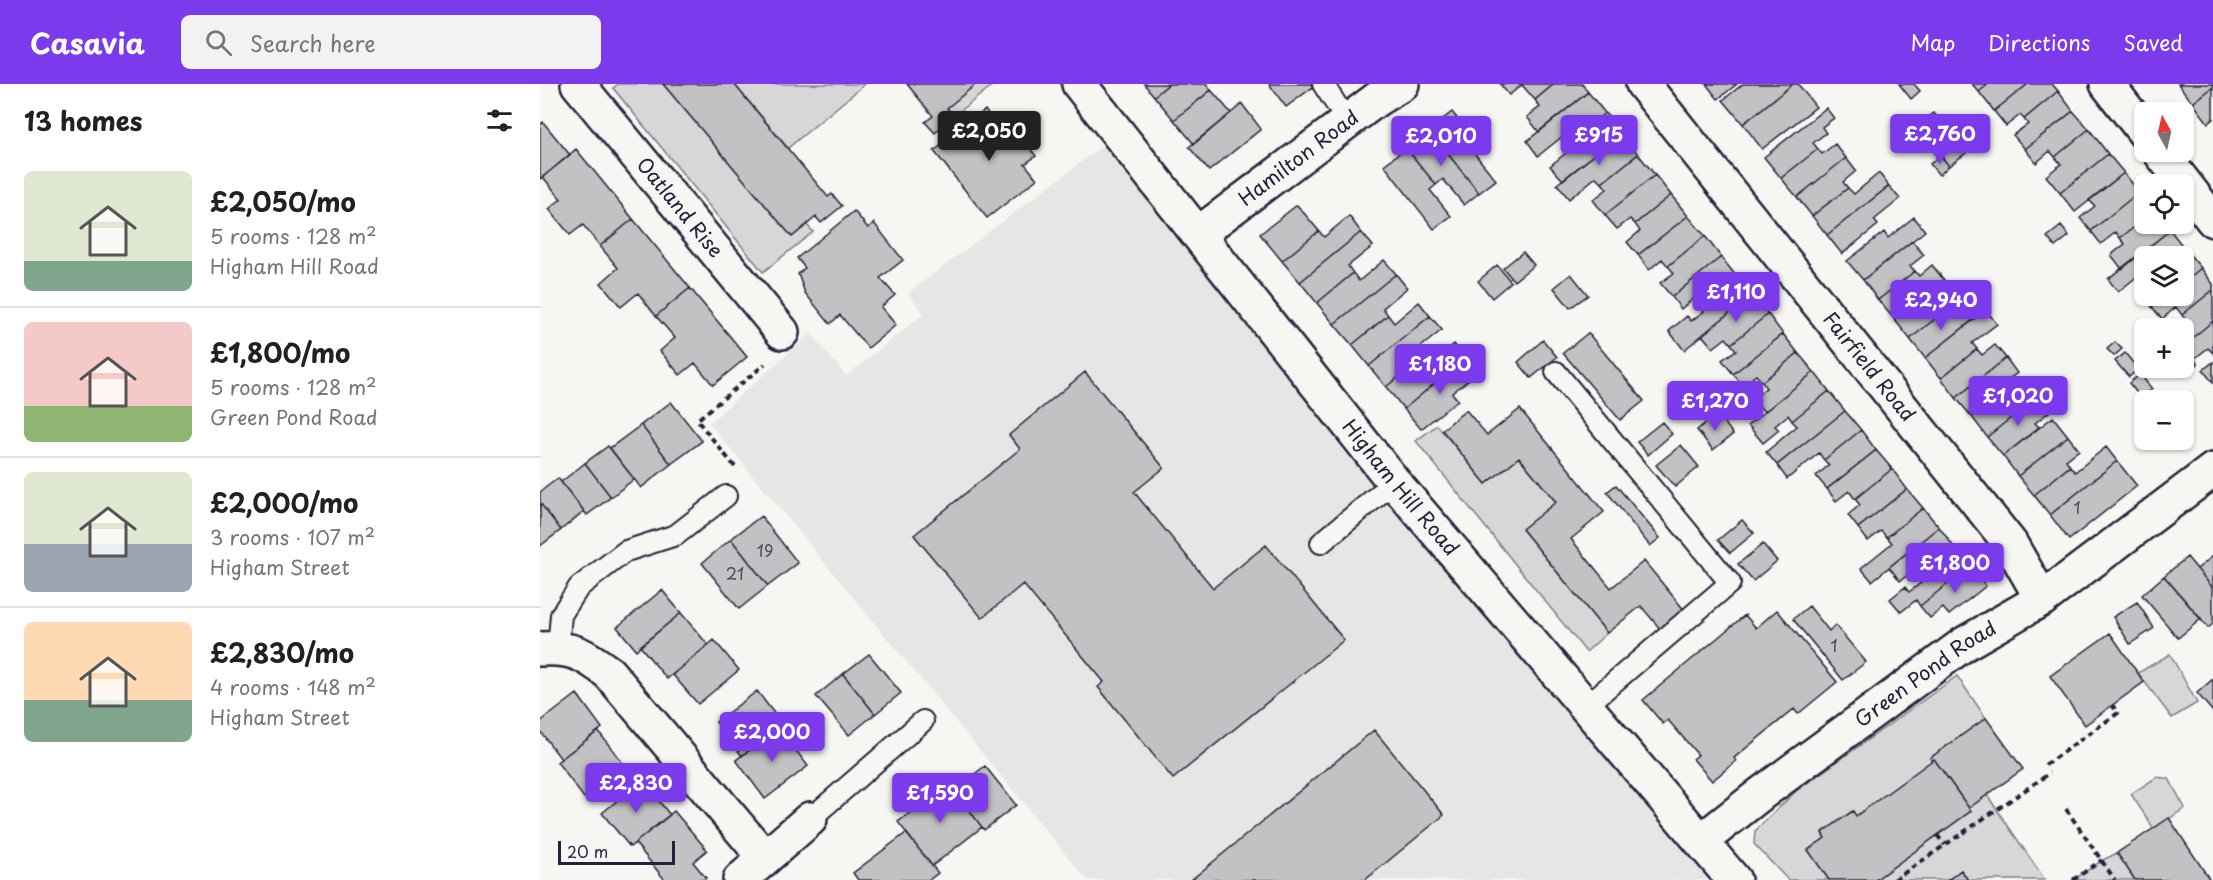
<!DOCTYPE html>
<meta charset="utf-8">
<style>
body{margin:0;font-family:"Playpen Sans",sans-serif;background:#f2f2f2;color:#202124;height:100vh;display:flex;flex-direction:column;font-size:22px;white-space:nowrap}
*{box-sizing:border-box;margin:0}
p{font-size:20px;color:#757577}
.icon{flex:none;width:33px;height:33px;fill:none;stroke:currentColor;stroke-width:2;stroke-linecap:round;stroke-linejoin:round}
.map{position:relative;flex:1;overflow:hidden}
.sheet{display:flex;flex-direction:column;background:#fff;width:540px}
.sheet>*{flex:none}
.needle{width:39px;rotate:352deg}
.tools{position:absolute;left:1594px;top:18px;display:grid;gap:12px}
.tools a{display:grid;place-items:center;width:60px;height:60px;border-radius:9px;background:#fff;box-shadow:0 2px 4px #0004;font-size:30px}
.scale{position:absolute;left:18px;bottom:15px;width:117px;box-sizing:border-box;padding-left:6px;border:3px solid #22223b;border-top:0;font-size:16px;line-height:21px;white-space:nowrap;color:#22223b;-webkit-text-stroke:4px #f6f6f2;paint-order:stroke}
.price{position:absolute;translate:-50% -51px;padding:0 14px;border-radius:6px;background:#7c3aed;color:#fff;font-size:20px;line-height:39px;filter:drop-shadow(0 2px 3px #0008)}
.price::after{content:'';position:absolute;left:50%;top:36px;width:18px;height:14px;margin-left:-9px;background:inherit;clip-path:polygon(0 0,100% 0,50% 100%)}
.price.active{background:#222;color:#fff}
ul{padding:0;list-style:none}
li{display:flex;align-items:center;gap:18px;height:150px;padding:0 24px}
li+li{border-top:2px solid #e0e0e0}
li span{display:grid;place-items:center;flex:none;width:168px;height:120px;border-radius:9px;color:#555}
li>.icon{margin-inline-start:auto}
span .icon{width:72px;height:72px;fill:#fffc;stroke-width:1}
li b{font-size:26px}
h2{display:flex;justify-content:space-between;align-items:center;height:72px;padding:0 24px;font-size:26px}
header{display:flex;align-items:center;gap:36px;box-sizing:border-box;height:84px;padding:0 30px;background:#7c3aed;color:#fff}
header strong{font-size:28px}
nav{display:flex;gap:33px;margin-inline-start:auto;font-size:21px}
.search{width:420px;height:54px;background:#f2f2f2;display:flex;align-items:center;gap:15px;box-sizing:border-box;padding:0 21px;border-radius:9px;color:#757577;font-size:22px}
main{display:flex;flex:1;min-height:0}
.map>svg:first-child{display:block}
.built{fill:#e6e6e4}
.green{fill:#d7d7d7;stroke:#7c7c89;stroke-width:1.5}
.building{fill:#c2c2c4;stroke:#22223b;stroke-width:1.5}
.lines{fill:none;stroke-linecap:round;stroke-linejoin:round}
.lane-casing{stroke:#22223b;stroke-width:24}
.street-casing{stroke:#22223b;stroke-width:38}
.secondary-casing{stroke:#22223b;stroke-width:38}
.path{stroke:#22223b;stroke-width:4;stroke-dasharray:6 4.5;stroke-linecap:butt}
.lane{stroke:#f6f6f2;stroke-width:20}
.street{stroke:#f6f6f2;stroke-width:33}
.secondary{stroke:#f6f6f2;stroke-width:33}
.labels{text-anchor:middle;stroke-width:4.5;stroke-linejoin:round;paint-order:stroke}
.number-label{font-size:16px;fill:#4a4a5d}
.street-label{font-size:20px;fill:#22223b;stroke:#f6f6f2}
</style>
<header>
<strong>Casavia</strong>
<div class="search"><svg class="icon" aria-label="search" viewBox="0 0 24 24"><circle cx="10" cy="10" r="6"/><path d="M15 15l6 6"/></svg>Search here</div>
<nav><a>Map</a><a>Directions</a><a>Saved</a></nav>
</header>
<main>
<section class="sheet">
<h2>13 homes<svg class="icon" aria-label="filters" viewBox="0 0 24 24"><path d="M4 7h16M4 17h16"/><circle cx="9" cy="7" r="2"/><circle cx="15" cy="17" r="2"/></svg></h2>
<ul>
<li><span style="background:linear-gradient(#dfe7d0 75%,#7fa58c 0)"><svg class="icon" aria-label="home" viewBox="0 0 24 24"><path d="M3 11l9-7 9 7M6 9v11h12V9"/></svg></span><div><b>£2,050/mo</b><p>5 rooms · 128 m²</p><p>Higham Hill Road</p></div></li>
<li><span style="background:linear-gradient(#f6c9c9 70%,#8fb573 0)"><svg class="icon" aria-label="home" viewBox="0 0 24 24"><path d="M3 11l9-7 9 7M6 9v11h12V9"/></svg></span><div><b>£1,800/mo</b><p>5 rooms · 128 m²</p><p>Green Pond Road</p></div></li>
<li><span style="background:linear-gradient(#dfe7d0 60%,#9aa5b1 0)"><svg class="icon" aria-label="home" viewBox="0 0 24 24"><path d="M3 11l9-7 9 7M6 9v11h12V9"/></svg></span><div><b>£2,000/mo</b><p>3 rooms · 107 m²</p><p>Higham Street</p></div></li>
<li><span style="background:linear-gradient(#ffd9b3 65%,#7fa58c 0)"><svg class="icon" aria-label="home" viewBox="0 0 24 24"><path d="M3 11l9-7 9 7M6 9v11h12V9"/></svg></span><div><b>£2,830/mo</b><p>4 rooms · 148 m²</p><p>Higham Street</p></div></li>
</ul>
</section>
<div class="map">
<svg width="1673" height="796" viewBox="0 0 1673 796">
<rect width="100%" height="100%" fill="#f6f6f2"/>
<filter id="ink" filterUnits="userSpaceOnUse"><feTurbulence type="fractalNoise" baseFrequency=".0167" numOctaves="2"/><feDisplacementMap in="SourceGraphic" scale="12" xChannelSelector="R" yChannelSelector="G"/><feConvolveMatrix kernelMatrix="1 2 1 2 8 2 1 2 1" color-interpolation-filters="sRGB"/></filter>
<g filter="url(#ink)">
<path class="built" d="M 578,50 L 1194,796 L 547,796 L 169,339 L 271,249 L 306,292 L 384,230 L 368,209 Z"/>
<path class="green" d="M 78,0 L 123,0 L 252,153 L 267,141 L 273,148 L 223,188 L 73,4 Z
M 194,0 L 325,0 L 248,64 Z
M 434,0 L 454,0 L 414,32 L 407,24 Z
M 897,341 L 946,400 L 979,373 L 1016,418 L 982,445 L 1067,549 L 1046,568 L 876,357 Z
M 1630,570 L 1657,619 L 1632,634 L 1598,589 Z
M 1417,592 L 1446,634 L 1390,674 L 1392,677 L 1316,732 L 1312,727 L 1282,749 L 1285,754 L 1268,766 L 1289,796 L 1248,796 L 1214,760 L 1215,747 L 1256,707 Z
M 1617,693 L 1629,695 L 1645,724 L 1614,745 L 1591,710 Z
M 1447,711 L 1505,796 L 1428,796 L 1421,786 L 1408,796 L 1335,796 L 1431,727 L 1429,724 Z
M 1577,769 L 1595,796 L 1533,796 L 1563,776 Z"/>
<path class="building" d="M 123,0 L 194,0 L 288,113 L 292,110 L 302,122 L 281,139 L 276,133 L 252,153 Z
M 367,0 L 434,0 L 435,1 L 407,24 L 414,32 L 395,49 L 385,38 L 393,32 Z
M 604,0 L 629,0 L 614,12 Z
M 629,0 L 667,0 L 671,6 L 634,36 L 614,12 Z
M 729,0 L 771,0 L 773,3 L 746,23 Z
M 960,0 L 1014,0 L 995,16 L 982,1 L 969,11 Z
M 1014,0 L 1042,0 L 1048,8 L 999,48 L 987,33 L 1000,23 L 995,16 Z
M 1166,0 L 1197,0 L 1178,15 Z
M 1203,0 L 1253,0 L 1203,40 L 1183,16 Z
M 1253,0 L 1258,0 L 1276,23 L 1222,65 L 1203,40 Z
M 1359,0 L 1374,0 L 1380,7 L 1371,15 Z
M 1432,0 L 1448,0 L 1439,8 Z
M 1448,0 L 1488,0 L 1454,27 L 1439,8 Z
M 1488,0 L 1512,0 L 1518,7 L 1484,35 L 1480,31 L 1466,42 L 1454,27 Z
M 1638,0 L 1673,0 L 1673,3 L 1653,19 Z
M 1673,3 L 1673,35 L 1668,39 L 1653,19 Z
M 671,6 L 691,29 L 654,60 L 634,36 Z
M 1518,7 L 1533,27 L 1485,65 L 1473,51 L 1488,40 L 1484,35 Z
M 1048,8 L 1065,29 L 1028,58 L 1023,52 L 998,72 L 987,57 Z
M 702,20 L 721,45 L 669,87 L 649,63 Z
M 1286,24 L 1294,34 L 1282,43 L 1286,49 L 1273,59 L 1278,65 L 1241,94 L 1224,73 Z
M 445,26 L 456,39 L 465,32 L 496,72 L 485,80 L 497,95 L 447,134 L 394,67 Z
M 1533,27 L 1549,45 L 1515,73 L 1510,67 L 1496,79 L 1485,65 Z
M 912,28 L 941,65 L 935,70 L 956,96 L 939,109 L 889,46 Z
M 1065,29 L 1082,49 L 1023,96 L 1010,82 L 1033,63 L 1028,58 Z
M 1394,29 L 1403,41 L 1393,49 L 1383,37 Z
M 3,38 L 30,71 L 0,95 L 0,41 Z
M 1549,45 L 1568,70 L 1520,109 L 1506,92 L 1521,80 L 1515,73 Z
M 889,46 L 939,109 L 924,121 L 903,95 L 896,101 L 866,64 Z
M 1082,49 L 1098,70 L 1062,99 L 1056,93 L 1029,115 L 1017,100 Z
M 1411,50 L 1426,69 L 1409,82 L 1394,64 Z
M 1295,60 L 1306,74 L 1257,113 L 1241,94 L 1278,65 L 1282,70 Z
M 866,64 L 896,101 L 890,106 L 911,132 L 894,145 L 844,81 Z
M 36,65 L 93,135 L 60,162 L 43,141 L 30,151 L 9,125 L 21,115 L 3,93 Z
M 1098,70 L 1115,91 L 1065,131 L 1053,116 L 1067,105 L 1062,99 Z
M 1568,70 L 1584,89 L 1535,128 L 1520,109 Z
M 1401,72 L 1409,82 L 1399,91 L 1390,80 Z
M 1306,74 L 1316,87 L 1303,98 L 1308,104 L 1272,132 L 1257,113 Z
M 1339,89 L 1349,102 L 1287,151 L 1272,132 L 1308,104 L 1314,110 Z
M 1584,89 L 1599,108 L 1551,147 L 1540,134 L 1555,122 L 1549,116 Z
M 1115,91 L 1131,111 L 1095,140 L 1090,135 L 1077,145 L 1065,131 Z
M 1349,102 L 1360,115 L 1334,136 L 1338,141 L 1302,170 L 1287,151 Z
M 1599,108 L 1605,115 L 1605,135 L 1580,154 L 1576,148 L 1561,160 L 1551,147 Z
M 1131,111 L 1148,132 L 1098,171 L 1087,158 L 1100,147 L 1095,140 Z
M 757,121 L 779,147 L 742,177 L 720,150 Z
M 314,127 L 328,144 L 334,139 L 363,176 L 340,194 L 355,211 L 341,223 L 356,241 L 328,264 L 300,231 L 290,240 L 265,209 L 258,190 L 265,184 L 257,174 Z
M 809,132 L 821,148 L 760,198 L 742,177 L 779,147 L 784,153 Z
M 1148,132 L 1165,152 L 1128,182 L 1122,175 L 1109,186 L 1098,171 Z
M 1374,133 L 1385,147 L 1323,196 L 1307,177 L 1344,148 L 1348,154 Z
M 93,135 L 150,204 L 116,232 L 98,209 L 81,223 L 61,199 L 78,184 L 60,162 Z
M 1605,135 L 1605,140 L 1625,140 L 1630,146 L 1582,185 L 1571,171 L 1585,160 L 1580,154 Z
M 1521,142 L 1529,152 L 1515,163 L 1507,153 Z
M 1630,146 L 1645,165 L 1636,172 L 1605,172 L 1605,186 L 1578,208 L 1568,195 Z
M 821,148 L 833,162 L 808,182 L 813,189 L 777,219 L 760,198 Z
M 1165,152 L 1181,173 L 1132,213 L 1120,199 L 1134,189 L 1128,182 Z
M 1372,157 L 1384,171 L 1370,182 L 1375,187 L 1338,216 L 1323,196 Z
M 1645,165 L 1661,184 L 1644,198 L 1644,172 L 1636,172 Z
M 983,168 L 994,181 L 974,197 L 963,184 Z
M 1181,173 L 1196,192 L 1160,221 L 1154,214 L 1141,225 L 1132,213 Z
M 844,176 L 856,190 L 794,240 L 777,219 L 813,189 L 819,197 Z
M 957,181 L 971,198 L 952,214 L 938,197 Z
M 1392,181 L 1404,196 L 1354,235 L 1338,216 L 1375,187 L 1379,192 Z
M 1661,184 L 1673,200 L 1673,206 L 1642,231 L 1636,223 L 1622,235 L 1612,223 L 1626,212 L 1644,212 L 1644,198 Z
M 856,190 L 867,204 L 843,224 L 848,231 L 812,261 L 794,240 Z
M 1031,190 L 1048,211 L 1030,224 L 1014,204 Z
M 1196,192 L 1212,211 L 1144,266 L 1129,247 L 1147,232 L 1151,237 L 1164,227 L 1160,221 Z
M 1404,196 L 1415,210 L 1401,220 L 1406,226 L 1370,255 L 1354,235 Z
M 150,204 L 207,273 L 173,301 L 155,279 L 140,291 L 120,267 L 135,254 L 116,232 Z
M 1673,206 L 1673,237 L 1644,261 L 1644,244 L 1637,244 L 1647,237 L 1642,231 Z
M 1605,208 L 1605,212 L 1626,212 L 1612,223 L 1602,210 Z
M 1212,211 L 1228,230 L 1191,260 L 1186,254 L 1173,264 L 1162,251 Z
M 879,218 L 890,232 L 829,282 L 812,261 L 848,231 L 854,239 Z
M 1424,222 L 1434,235 L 1385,274 L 1370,255 L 1406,226 L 1411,232 Z
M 1446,226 L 1457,240 L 1432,259 L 1437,265 L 1401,294 L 1385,274 Z
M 1228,230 L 1243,250 L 1193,290 L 1182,276 L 1196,266 L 1191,260 Z
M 890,232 L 902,246 L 877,266 L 883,273 L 846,303 L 829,282 Z
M 1673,237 L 1673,269 L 1668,264 L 1654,275 L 1658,280 L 1643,292 L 1636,284 L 1644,284 L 1644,261 Z
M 1048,249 L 1104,317 L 1080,336 L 1023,269 Z
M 1243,250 L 1258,269 L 1222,298 L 1216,291 L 1203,301 L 1193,290 Z
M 1003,256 L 1017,273 L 991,294 L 978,278 Z
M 1575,258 L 1582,265 L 1574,272 L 1567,265 Z
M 914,260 L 925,274 L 864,325 L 846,303 L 883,273 L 889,281 Z
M 1455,261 L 1466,274 L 1416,314 L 1401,294 L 1437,265 L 1442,271 Z
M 1258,269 L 1274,288 L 1224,328 L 1213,314 L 1226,304 L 1222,298 Z
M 1585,269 L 1598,285 L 1589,293 L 1575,277 Z
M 925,274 L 937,289 L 912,309 L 918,316 L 881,345 L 864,325 Z
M 1466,274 L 1477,289 L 1464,299 L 1468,304 L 1432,333 L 1416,314 Z
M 1673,278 L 1673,299 L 1663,286 Z
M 545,288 L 624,384 L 594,408 L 673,504 L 726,461 L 804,556 L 633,695 L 558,603 L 564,598 L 483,500 L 442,534 L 374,451 L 480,365 L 469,351 Z
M 1274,288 L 1289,307 L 1252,337 L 1248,331 L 1235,342 L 1239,346 L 1223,359 L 1208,341 Z
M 1600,290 L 1612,305 L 1601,314 L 1589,299 Z
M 1486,300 L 1497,313 L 1447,353 L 1432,333 L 1468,304 L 1473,310 Z
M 1289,307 L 1305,327 L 1237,381 L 1226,368 L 1257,342 L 1252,337 Z
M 1497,313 L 1509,328 L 1495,339 L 1499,343 L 1463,372 L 1447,353 Z
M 131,318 L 162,357 L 131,380 L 101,341 Z
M 980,325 L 1064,428 L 1031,455 L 1071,504 L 1104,477 L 1145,527 L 1121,546 L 1101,522 L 1067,549 L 982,445 L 1016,418 L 979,373 L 946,400 L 902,346 L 926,326 L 947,351 Z
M 1305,327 L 1321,346 L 1284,376 L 1279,369 L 1247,395 L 1237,381 Z
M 1177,329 L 1193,350 L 1173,366 L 1157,346 Z
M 1513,333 L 1528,352 L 1478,392 L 1463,372 Z
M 1122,338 L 1132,350 L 1108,371 L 1097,358 Z
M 101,341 L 131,380 L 101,404 L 70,364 Z
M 1321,346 L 1336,366 L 1287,405 L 1276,392 L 1289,381 L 1284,376 Z
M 1528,352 L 1539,366 L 1526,376 L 1530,382 L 1494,411 L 1478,392 Z
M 1141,361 L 1159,383 L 1135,403 L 1116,381 Z
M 68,362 L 94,395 L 71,413 L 45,379 Z
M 1566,363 L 1577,377 L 1510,431 L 1494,411 L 1530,382 L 1535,388 Z
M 1336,366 L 1352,385 L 1315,415 L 1309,407 L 1296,417 L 1287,405 Z
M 1577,377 L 1597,402 L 1529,456 L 1510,431 Z
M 45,379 L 71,413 L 47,431 L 21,398 Z
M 1352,385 L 1367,405 L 1318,444 L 1308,431 L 1320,421 L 1315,415 Z
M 18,394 L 44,427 L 21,446 L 0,419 L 0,408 Z
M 1076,401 L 1120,454 L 1110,462 L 1067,408 Z
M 1367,405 L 1383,424 L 1347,453 L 1341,447 L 1328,457 L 1318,444 Z
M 0,419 L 21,446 L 0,462 Z
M 1383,424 L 1399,443 L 1332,497 L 1321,484 L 1352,459 L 1347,453 Z
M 221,432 L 258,479 L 228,502 L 191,455 Z
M 1202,436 L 1214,449 L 1190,469 L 1178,456 Z
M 1399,443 L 1414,463 L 1378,492 L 1373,487 L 1360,497 L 1349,483 Z
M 191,455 L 228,502 L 199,525 L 162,479 Z
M 1223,460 L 1237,477 L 1213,497 L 1198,480 Z
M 1414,463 L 1430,482 L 1380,522 L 1376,516 L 1361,528 L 1350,515 L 1365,503 L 1369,508 L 1382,498 L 1378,492 Z
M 1673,472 L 1673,504 L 1657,485 Z
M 1647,473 L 1673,504 L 1673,540 L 1668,544 L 1624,492 Z
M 1430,482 L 1446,502 L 1409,531 L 1403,524 L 1390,534 L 1380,522 Z
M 1624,492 L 1661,535 L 1638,554 L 1602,511 Z
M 122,506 L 141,529 L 96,566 L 77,543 Z
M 1597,518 L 1614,544 L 1590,560 L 1573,533 Z
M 1269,522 L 1289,547 L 1295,541 L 1326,578 L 1303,596 L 1253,535 Z
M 1237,526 L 1297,598 L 1258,630 L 1254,625 L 1194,674 L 1196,677 L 1172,697 L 1153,675 L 1158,671 L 1128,636 L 1123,640 L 1103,616 L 1205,531 L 1216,544 Z
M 141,529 L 168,561 L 127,595 L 100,562 Z
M 1570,549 L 1604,598 L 1545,641 L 1510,592 Z
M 174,556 L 199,586 L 158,620 L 133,591 Z
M 329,570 L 361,609 L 335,630 L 303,590 Z
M 303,590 L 335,630 L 309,651 L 276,612 Z
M 1673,595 L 1673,628 L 1657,609 Z
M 217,607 L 243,641 L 202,672 L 176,638 Z
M 37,610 L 62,644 L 21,675 L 0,647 L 0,638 Z
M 1446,634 L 1483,685 L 1429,724 L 1394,675 L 1392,677 L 1390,674 Z
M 239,644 L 268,682 L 225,715 L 196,676 Z
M 834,646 L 904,731 L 825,796 L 651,796 Z
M 58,647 L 86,683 L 44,714 L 17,678 Z
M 1394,675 L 1431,727 L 1335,796 L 1289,796 L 1268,766 L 1285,754 L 1282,749 L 1313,727 L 1316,732 Z
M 445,682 L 476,721 L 444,746 L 414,706 Z
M 102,696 L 130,731 L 90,763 L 62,729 Z
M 409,699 L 442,743 L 392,782 L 358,738 Z
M 134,727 L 167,766 L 153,778 L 166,794 L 164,796 L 125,796 L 95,759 Z
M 1629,734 L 1670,796 L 1595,796 L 1577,769 Z
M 366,749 L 398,789 L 389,796 L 318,796 L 313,789 Z
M 1421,786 L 1428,796 L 1408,796 Z"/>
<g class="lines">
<defs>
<path id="lane" d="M 783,0 L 807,37
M 1016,288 L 1190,499 L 1046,622
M 781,459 L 854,398
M 18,564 L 21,531 L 39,503 L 86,467 L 136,451 L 186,412
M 270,735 L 383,637"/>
<g id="street">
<path id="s1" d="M 38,0 L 242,248"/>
<path id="s2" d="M 1103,0 L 1470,459 L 1502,515"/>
<path d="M 1567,0 L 1605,49"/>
<path d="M 1620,68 L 1673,136"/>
<path id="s3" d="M 658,150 L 837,15 L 862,0"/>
<path d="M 0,565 C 32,563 44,570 69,589 L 225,774"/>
<path id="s4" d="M 1161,757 L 1222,709 L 1424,560 L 1502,515 L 1673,386"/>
<path d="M 200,796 L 270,735"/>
</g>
<g id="secondary">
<path id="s5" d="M 539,0 L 854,398 L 1194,796"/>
</g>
</defs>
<use href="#lane" class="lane-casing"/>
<use href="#street" class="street-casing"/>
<use href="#secondary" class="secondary-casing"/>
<path class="path" d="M 195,383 L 157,336 L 225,280
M 1505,681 L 1578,629 L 1572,621
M 1526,725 L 1575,796
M 1397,751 L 1405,761
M 1336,795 L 1336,796
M 1354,796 L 1510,689
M 1533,796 L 1562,776"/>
<use href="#lane" class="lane"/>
<use href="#street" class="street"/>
<use href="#secondary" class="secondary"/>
</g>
</g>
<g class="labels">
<g class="number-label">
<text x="1537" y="430">1</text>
<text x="225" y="473">19</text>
<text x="195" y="496">21</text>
<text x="1294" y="568">1</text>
</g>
<g class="street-label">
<text dy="7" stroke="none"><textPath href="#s3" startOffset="126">Hamilton Road</textPath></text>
<text dy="7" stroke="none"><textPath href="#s1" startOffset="160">Oatland Rise</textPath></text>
<text dy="7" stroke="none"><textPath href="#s2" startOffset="362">Fairfield Road</textPath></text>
<text dy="7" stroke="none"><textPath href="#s5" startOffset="516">Higham Hill Road</textPath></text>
<text dy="7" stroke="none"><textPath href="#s4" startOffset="280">Green Pond Road</textPath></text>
</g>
</g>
</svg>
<div class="tools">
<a><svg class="needle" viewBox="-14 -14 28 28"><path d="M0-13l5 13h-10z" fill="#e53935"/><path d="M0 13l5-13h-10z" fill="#757577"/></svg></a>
<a><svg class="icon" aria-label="locate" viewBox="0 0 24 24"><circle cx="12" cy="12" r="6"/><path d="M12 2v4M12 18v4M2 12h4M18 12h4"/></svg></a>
<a><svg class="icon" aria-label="layers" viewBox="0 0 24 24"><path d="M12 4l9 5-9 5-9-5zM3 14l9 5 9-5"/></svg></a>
<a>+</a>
<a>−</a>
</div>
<div class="scale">20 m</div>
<b class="price active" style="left:449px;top:78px">£2,050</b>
<b class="price" style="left:1400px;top:81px">£2,760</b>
<b class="price" style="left:1059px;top:82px">£915</b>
<b class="price" style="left:901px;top:83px">£2,010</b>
<b class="price" style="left:1196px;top:239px">£1,110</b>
<b class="price" style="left:1401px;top:247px">£2,940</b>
<b class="price" style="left:900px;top:311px">£1,180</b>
<b class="price" style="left:1478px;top:343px">£1,020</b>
<b class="price" style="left:1175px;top:348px">£1,270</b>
<b class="price" style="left:1415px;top:510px">£1,800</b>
<b class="price" style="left:232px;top:679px">£2,000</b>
<b class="price" style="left:96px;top:730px">£2,830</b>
<b class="price" style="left:400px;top:740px">£1,590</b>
</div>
</main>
